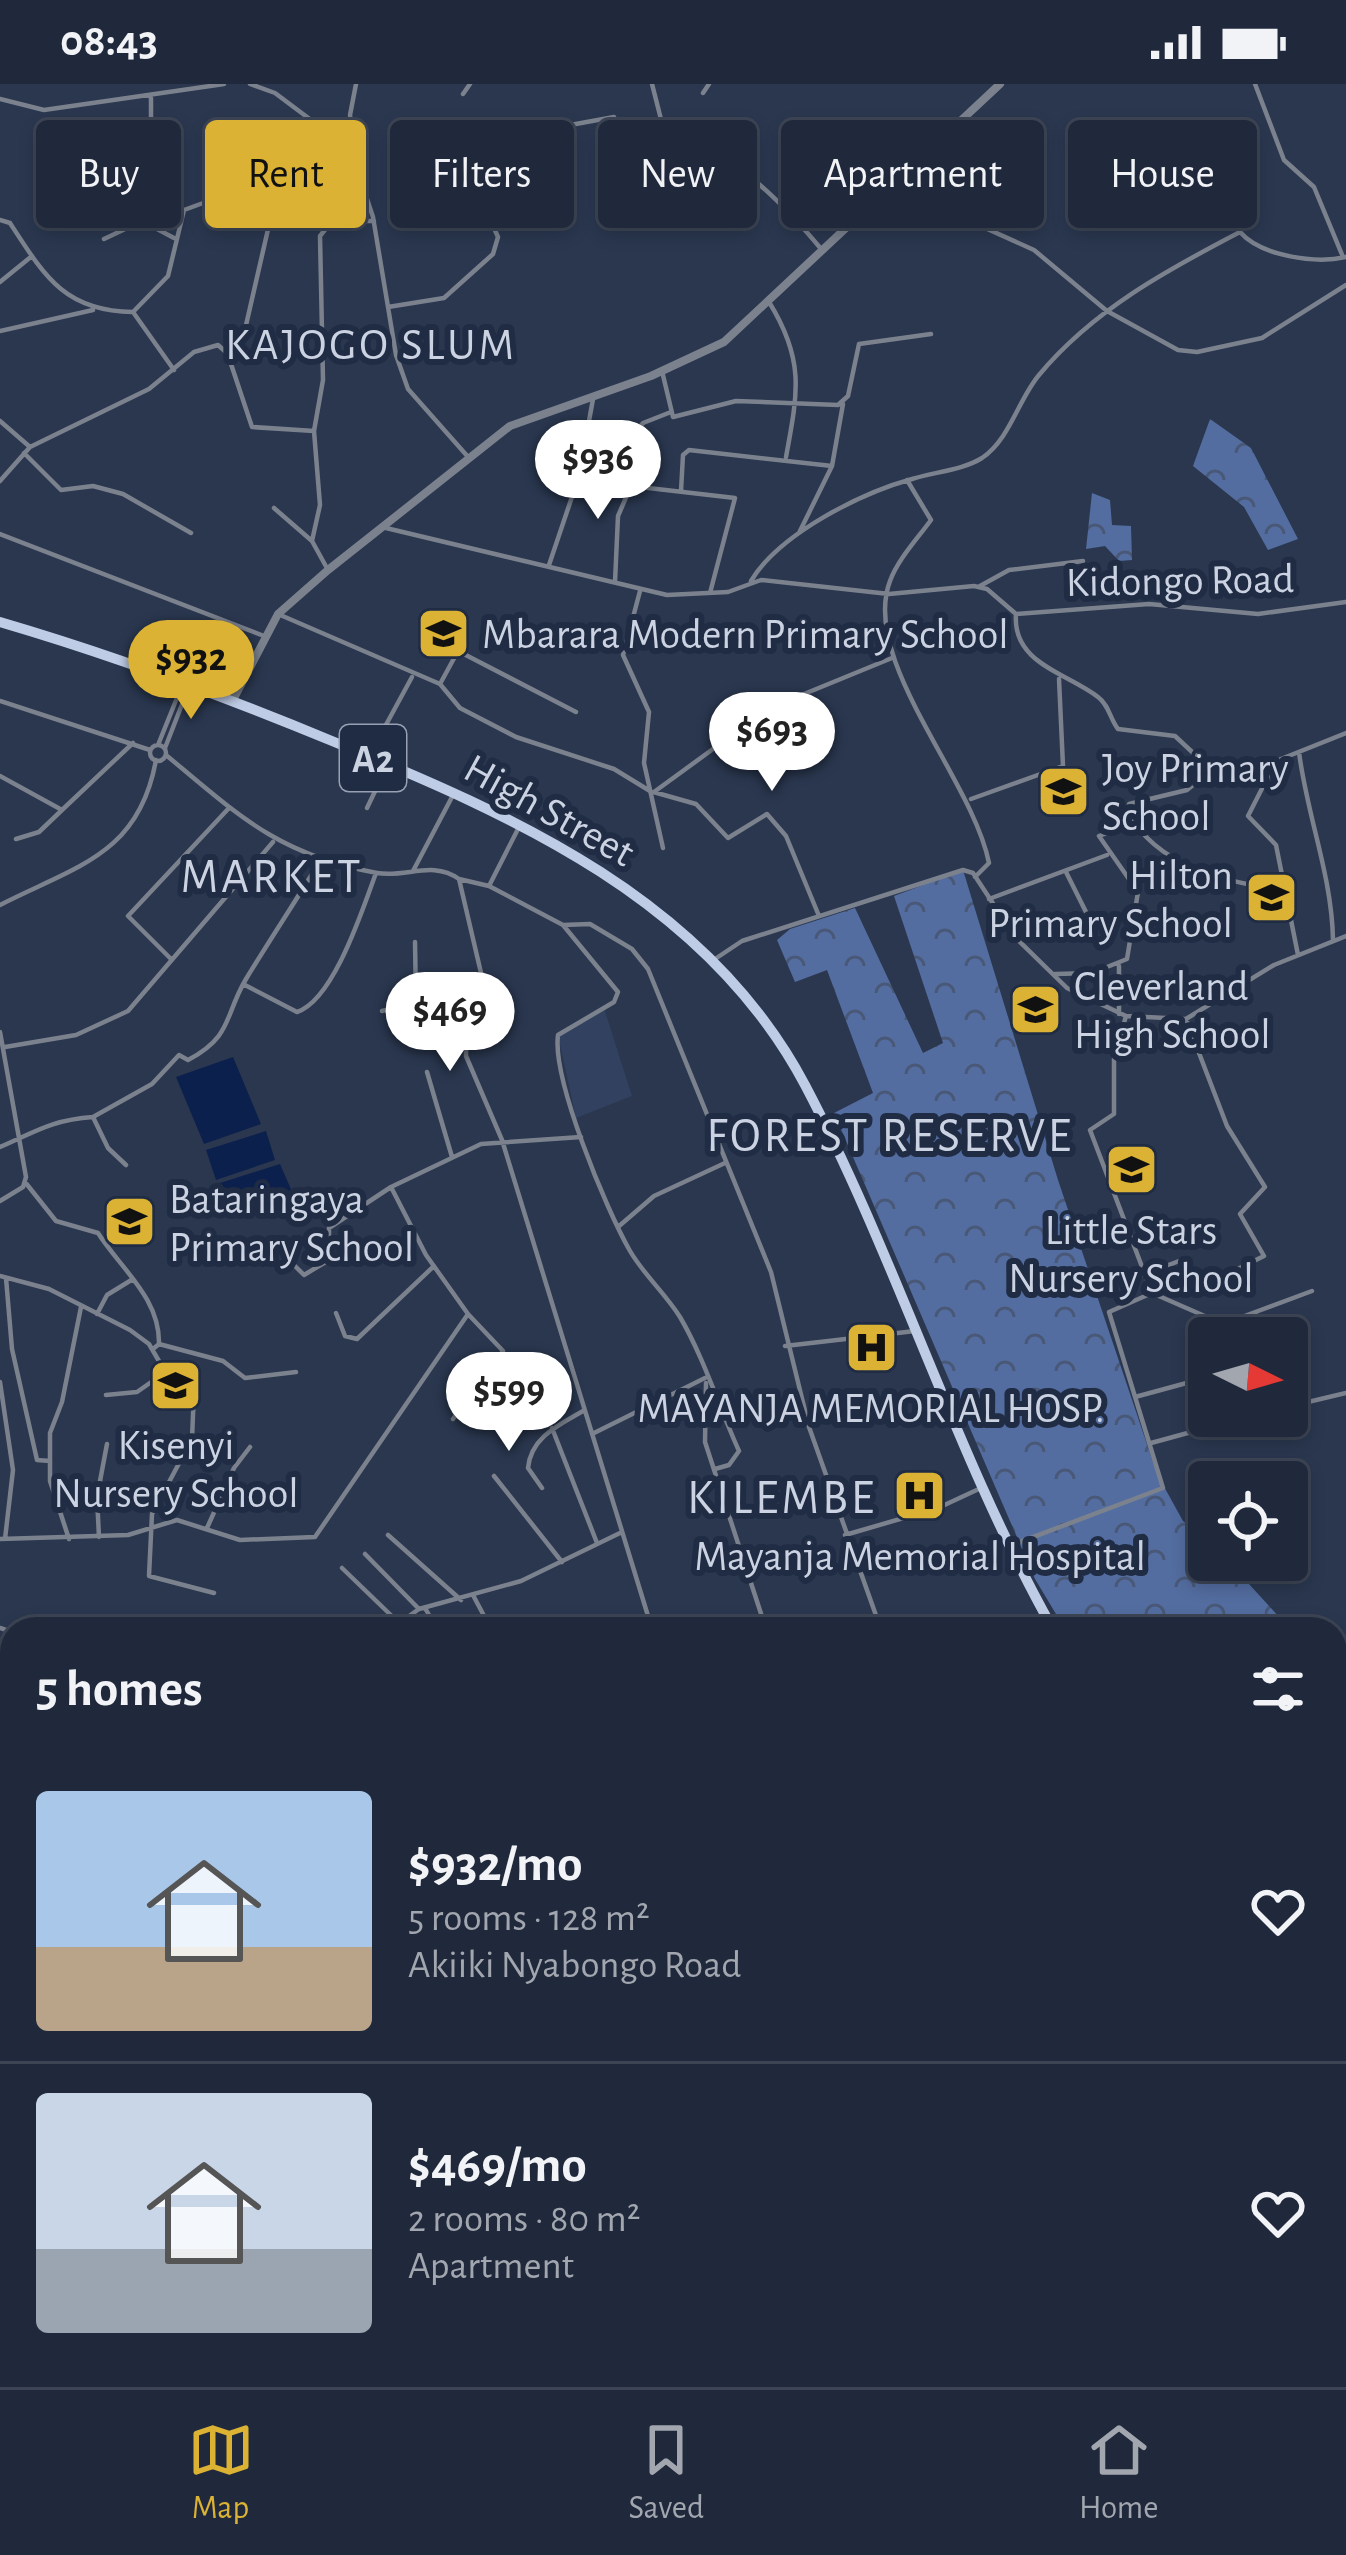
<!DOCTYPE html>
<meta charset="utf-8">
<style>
body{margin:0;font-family:"Alegreya Sans",sans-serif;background:#283142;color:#f1f3f6;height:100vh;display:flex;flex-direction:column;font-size:45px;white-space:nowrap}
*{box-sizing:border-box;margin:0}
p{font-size:39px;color:#a2a6af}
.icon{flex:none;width:66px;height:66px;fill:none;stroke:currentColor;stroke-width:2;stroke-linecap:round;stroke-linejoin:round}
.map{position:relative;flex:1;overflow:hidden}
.sheet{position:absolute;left:0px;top:1533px;width:1347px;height:771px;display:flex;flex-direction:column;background:#20293b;border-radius:36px 36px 0 0;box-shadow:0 6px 18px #0003,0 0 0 3px #3d4555}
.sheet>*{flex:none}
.guide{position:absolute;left:36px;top:36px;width:1275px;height:108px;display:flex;gap:24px}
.needle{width:78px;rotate:95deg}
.controls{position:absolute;left:1188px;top:1233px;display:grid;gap:24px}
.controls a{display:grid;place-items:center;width:120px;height:120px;border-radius:12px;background:#20293b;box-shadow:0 6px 18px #0003,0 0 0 3px #3d4555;font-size:60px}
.price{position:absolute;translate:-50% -102px;padding:0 27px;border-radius:42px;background:#fff;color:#222;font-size:39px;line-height:78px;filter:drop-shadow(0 3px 6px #0008)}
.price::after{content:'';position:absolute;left:50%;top:72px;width:36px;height:27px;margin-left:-18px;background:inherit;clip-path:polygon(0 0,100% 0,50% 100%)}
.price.current{background:#dbb233;color:#111}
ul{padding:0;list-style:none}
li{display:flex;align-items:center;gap:36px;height:300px;padding:0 36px}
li+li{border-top:3px solid #3d4555}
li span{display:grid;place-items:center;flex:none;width:336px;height:240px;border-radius:12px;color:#555}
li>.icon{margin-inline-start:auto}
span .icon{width:144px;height:144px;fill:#fffc;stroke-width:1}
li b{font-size:51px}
h2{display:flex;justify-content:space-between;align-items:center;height:144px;padding:0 36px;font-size:51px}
.chip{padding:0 42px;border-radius:12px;background:#20293b;box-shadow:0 6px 18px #0003,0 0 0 3px #3d4555;font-size:42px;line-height:108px}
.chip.current{background:#dbb233;color:#111}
.status{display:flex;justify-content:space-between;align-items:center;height:84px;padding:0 60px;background:#20293b;direction:ltr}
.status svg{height:33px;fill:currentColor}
.menu{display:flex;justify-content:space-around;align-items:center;height:168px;border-top:3px solid #3d4555;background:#20293b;font-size:33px;color:#a2a6af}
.menu a{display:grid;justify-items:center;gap:6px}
.menu .current{color:#dbb233}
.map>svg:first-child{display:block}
.built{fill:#32415f}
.forest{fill:url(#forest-crowns)}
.water{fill:#0b204c}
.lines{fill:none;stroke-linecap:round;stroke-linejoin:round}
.minor{stroke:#7b828e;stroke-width:4.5}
.tertiary{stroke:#7b828e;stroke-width:8}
.primary{stroke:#becce6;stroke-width:10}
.trunk{stroke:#cedaf1;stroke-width:12}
.labels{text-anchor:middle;stroke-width:12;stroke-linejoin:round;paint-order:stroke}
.shield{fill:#202c44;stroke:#98a1b3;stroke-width:3}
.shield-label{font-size:39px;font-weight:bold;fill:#cbd3e2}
.street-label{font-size:42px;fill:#cbd3e2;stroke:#202c44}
.poi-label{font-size:42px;fill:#cbd3e2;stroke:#202c44;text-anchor:start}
.neighbourhood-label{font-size:45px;letter-spacing:3px;fill:#cbd3e2;stroke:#202c44}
.quarter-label{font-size:48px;letter-spacing:3px;fill:#cbd3e2;stroke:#202c44}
</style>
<div class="status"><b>08:43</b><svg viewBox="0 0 49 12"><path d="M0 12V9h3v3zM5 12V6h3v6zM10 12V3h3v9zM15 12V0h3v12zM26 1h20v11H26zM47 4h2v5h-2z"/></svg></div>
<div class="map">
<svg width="1346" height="2303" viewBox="0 0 1346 2303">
<defs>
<pattern id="forest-crowns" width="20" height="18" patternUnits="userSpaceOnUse" patternTransform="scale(3)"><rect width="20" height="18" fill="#536da0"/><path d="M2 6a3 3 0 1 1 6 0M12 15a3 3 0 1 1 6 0" fill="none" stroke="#495877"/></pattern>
</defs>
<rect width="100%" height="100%" fill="#2a374f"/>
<path class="built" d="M 604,924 L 632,1012 L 576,1034 L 558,951 Z"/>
<path class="forest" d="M 1210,335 L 1251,364 L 1298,455 L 1268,466 L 1244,423 L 1193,382 Z
M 1092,409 L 1110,416 L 1112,441 L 1131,442 L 1132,476 L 1119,477 L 1105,462 L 1086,465 Z
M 963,786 L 1058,1096 L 1157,1390 L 1183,1437 L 1209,1454 L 1209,1476 L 1227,1476 L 1290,1545 L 1065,1545 L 1035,1495 L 834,1029 L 873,1009 L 827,886 L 795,898 L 777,856 L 790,845 L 855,824 L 923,969 L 943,959 L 894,812 Z
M 1335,1580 L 1346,1588 L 1346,1824 L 1335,1869 Z"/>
<path class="water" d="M 233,973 L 261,1040 L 204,1060 L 176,993 Z
M 266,1047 L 275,1076 L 216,1096 L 206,1066 Z
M 280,1080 L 293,1110 L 232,1130 L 220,1099 Z"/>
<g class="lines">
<path class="minor" d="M 250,0 L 275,9 L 315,39 L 359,91 L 373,133 L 396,271 L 408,305 L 469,374
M 356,0 L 350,31 L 358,86
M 652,0 L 664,47 C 735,71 774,109 822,166
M 1255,0 L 1284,76 L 1314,103 L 1343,173
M 703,9 L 709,0
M 463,10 L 470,0
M 0,15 L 44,26 L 224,0
M 910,84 L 943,125 L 1034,166 L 1107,227 L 1178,266 L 1197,268 L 1262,254 L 1346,201
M 236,86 L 267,125 L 269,141
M 0,136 L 10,139 C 45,193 65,227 133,228 L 168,192 L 184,126 L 214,115 L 249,72 L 295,54 L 315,39
M 142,137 L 174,154
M 104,155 L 142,137 L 151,101 L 151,14
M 0,198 L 32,172
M 769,218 C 805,276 798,308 786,373
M 388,223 L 444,214 L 493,170 L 498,153 L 479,111 L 514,92 L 526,109 L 536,111 L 562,83 L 554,44 L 614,33
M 133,228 L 174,286
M 0,247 L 93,226
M 228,271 L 252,343 L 314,347
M 662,287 L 673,333 L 736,317 L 838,321 L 848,312 L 859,260 L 931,250
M 0,337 L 30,363
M 24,369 L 61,406 L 93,402 L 123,410 L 191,449
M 907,396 L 931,436 C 918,454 898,475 890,497 C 860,576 972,694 989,779 L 975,793
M 0,397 L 30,363 L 149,305 L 194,268 L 218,261 L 228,270 L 241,263 L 269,141 L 324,141
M 631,402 L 735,414 L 710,509
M 681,407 L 683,371 L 689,366 L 832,382
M 274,424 L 312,457 L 328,486
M 386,444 L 667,511 L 728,508 L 761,496 L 889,510 L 974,502 L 987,505 L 1016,530
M 799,449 L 832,382 L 843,320
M 0,450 L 264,552
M 312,457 L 320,421 L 314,347 L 323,296 L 320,152 L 332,137 L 374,137
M 549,481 L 579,392 L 593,315
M 751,497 C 779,450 861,409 912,395 C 934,388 963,386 982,374 C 1010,355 1018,316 1039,291 C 1093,226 1167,186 1240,148 C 1261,172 1315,180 1346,173
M 615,498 L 618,432 L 631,402 L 636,348 L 643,339 L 671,328
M 980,502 L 1009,486 L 1083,477
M 640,507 L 623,571 L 649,628 L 644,679 L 663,764
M 278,530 L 440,600 L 460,624 L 516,653 L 614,685 L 650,707 L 696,720 L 728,754 L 767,730 L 786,752 L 819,832
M 1016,530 C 1012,580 1068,589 1098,613 C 1109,621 1110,635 1118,645 L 1175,652 L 1206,681 L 1276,677 L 1346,649
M 1016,530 L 1149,520 L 1258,530 L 1346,518
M 440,600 L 458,567 L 576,628
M 0,617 L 150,666
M 158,661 L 183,599
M150 669a8 8 0 1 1 16 0a8 8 0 1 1-16 0Z
M 165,664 L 188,605
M 1299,668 C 1307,732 1332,792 1333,856
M 166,671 C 239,732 279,771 377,789 C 407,794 432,776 459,795 L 489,923 L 466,950 L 466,972 L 502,1056 L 652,1545
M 369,672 L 412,593
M 1276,677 L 1248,732 L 1276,761 L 1285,806
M 1215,683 L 1187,706 L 1129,720 L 1128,728 C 1157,783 1227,799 1285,806 L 1298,871
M 0,692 L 62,726 L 133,659
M 654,708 L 713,665 L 728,648 L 765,626 L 892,574
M 971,715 L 1063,682 L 1059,595
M 367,724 L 388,680
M 16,755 L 39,748 L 62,726
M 413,787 L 452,713
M 1066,788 L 1093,842
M 459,795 L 489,802 L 563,841 L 590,840 L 632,865 L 648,885 L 771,1188 L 809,1343 L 878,1537
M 489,802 L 519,743
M 989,815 L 1107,771
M 0,821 C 76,782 139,771 156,676
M 563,841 L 618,908 L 614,918 L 558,951 C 552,995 606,1125 630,1167 C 644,1191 665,1209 680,1233 C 704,1274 719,1323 739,1367 L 729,1381 L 715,1385
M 415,858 L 416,917
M 171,875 L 128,832 L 229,724
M 715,875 L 742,857 L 963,786 L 973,789 L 1015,853 L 1067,904 L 1126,932 L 1186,935 L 1274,881 L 1346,852
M 1055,890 L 1092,889 L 1127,875 L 1138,808 L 1099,752 L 1134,739
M 243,900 L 297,928 C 334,916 363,824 376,789
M 382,927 L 424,917 L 446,952 L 464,960
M 1119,930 L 1119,882
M 1126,932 L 1114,975 L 1114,1030 L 1090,1046 L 1152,1209 L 1223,1240 L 1312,1207
M 0,948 L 26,1093 L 23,1103 L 0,1117
M 5,963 L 76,951 L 128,927 L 273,758
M 427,988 L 452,1073
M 93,1033 L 152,1000 L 179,971 L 188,976 C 233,952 224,932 246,895 C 271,854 297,815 322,774
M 0,1063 C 35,1048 51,1036 93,1033 L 108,1064 L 126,1081
M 25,1098 L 56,1137 L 98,1149 C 121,1185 160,1214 159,1260 L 153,1265
M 618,1143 L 654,1112 L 725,1079
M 295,1182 L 304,1191 L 329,1176 L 329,1144 L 391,1103
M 1143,1191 L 1179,1177 L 1195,1203 L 1201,1203 L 1264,1172 L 1240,1130 L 1265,1103 L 1227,1042 L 1186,935
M 0,1192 L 49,1205 L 130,1246 L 149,1260 L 163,1284 L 194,1307 L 192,1355 L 152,1430 L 149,1492 L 214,1509
M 6,1194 L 12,1265 L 37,1376 L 50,1377
M 336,1229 L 345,1252 L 357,1255 L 434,1182
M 97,1230 L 107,1211 L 133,1195
M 1256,1231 L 1268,1254
M 1212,1254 L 1220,1240
M 159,1260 L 223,1277 L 245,1294 L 296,1288
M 785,1262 L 915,1247
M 1200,1296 L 1209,1331
M 0,1298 L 13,1386 L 5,1455
M 706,1299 L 705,1358 L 766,1545
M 106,1311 L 137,1308 L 167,1287
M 1135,1313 L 1205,1294 L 1202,1264 L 1209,1256
M 1287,1323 L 1346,1309
M 453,1335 L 503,1267 L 468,1230
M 552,1344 L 597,1459
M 592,1350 L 705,1294
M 1151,1359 L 1250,1332
M 494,1392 L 562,1478
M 542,1404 L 528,1384 C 531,1353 559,1341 583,1327
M 207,1444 L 234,1384 L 250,1363
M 388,1451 L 461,1516
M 845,1451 L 938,1424 L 981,1404
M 99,1453 L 97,1413 L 107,1360
M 0,1455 L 128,1451 L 177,1436 L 240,1456 L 315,1453 L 468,1230 L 426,1171 L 391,1103 L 481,1060 L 581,1053
M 69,1455 L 50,1397 L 50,1349 L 62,1318 L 81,1223
M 1012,1461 L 1163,1404 L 1109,1228 L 1152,1209
M 365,1470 L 419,1525
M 342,1484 L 398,1538
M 474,1513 L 491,1545
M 425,1524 L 437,1545
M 0,1544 L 12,1548
M 391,1545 L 419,1525 L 521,1497 L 620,1449
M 858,1545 L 904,1533 L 925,1545
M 1009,1545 L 1010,1545
M 0,1613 L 12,1625
M 0,1698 L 12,1687
M 0,1766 L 12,1761
M 0,1842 L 12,1834
M 0,1999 L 12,2003
M 0,2089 L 12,2072
M 0,2190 L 12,2180
M 0,2258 L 12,2253
M 1155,2292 L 1160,2303
M 1195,2292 L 1205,2303
M 85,2303 L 90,2292
M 236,2303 L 278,2292
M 774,2303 L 787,2292
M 849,2303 L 856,2292
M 1109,2303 L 1109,2292"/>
<path class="tertiary" d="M 233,616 L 278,530 L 328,486 L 510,342 L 651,292 L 724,258 L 1000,0
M 0,2141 L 12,2152
M 97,2292 L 109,2303"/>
<path class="primary" d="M 0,538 C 113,571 223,612 332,657 C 515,732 707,816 805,1001 C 898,1177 955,1371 1053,1545"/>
<path class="trunk" d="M 1338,1882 L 1346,1852
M 1335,1933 L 1346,1874
M 1335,1976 L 1339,1986 L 1335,1995
M 1335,2049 L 1346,2095
M 1335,2089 L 1346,2120"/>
</g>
<defs>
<symbol id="school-square" viewBox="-11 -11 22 22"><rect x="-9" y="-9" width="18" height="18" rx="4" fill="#dbb233" stroke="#202c44"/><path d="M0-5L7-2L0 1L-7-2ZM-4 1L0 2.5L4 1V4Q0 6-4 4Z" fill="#111"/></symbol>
<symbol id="hospital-square" viewBox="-11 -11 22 22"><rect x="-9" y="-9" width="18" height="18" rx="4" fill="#dbb233" stroke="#202c44"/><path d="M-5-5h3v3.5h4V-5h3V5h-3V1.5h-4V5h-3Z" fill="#111"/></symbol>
</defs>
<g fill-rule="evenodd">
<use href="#school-square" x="414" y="520" width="59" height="59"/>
<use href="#school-square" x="1034" y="678" width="59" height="59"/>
<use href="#school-square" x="1242" y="784" width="59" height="59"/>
<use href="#school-square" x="1006" y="896" width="59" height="59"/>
<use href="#school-square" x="1102" y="1056" width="59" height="59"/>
<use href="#school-square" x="100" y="1108" width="59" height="59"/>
<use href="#hospital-square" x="842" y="1234" width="59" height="59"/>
<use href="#school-square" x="146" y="1272" width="59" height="59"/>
<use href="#hospital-square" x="890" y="1382" width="59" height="59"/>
</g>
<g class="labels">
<rect class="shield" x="340" y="641" width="66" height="66" rx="9"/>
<g class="shield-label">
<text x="373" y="688">A2</text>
</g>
<g class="street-label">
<text transform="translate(1180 495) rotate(-1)" y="15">Kidongo Road</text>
<text transform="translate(550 725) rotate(29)" y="15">High Street</text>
</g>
<g class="poi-label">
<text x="482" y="564">Mbarara Modern Primary School</text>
<text x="1102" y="698">Joy Primary<tspan x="1102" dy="48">School</tspan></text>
<text x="1233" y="805" text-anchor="end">Hilton<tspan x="1233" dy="48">Primary School</tspan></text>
<text x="1074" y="916">Cleverland<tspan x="1074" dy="48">High School</tspan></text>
<text x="169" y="1129">Bataringaya<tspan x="169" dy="48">Primary School</tspan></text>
<text x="1131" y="1160" text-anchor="middle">Little Stars<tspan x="1131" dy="48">Nursery School</tspan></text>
<text x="871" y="1338" text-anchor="middle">MAYANJA MEMORIAL HOSP.</text>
<text x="176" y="1375" text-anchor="middle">Kisenyi<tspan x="176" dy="48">Nursery School</tspan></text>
<text x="920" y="1486" text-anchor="middle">Mayanja Memorial Hospital</text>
</g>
<g class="neighbourhood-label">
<text x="371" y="275">KAJOGO SLUM</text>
</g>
<g class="quarter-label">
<text x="272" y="808">MARKET</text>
<text x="890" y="1067">FOREST RESERVE</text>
<text x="782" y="1429">KILEMBE</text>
</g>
</g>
</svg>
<div class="controls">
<a><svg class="needle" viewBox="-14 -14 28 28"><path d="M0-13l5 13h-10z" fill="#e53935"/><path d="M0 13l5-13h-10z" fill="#a2a6af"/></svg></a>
<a><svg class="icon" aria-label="locate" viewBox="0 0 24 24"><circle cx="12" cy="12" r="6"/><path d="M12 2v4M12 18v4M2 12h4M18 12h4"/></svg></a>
</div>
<b class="price" style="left:598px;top:438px">$936</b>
<b class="price current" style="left:191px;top:638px">$932</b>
<b class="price" style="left:772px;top:710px">$693</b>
<b class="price" style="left:450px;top:990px">$469</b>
<b class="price" style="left:509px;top:1370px">$599</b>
<div class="guide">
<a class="chip">Buy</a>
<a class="chip current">Rent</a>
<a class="chip">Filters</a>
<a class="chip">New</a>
<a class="chip">Apartment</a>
<a class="chip">House</a>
</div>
<section class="sheet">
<h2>5 homes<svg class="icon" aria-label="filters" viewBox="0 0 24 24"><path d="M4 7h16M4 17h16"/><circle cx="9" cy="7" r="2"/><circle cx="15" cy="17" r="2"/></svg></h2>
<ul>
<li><span style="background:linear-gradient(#a9c7e8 65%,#b9a48a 0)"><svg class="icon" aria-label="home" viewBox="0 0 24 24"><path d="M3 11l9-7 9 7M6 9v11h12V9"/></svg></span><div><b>$932/mo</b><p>5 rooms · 128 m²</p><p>Akiiki Nyabongo Road</p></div><svg class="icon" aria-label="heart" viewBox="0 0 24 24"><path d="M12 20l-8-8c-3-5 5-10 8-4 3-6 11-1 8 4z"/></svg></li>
<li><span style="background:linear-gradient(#c9d6e8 65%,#9aa5b1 0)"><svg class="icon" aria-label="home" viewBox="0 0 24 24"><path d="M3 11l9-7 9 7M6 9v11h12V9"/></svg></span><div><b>$469/mo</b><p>2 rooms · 80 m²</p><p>Apartment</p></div><svg class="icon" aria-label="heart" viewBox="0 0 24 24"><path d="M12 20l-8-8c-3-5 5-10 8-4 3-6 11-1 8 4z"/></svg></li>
</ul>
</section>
</div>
<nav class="menu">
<a class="current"><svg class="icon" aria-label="map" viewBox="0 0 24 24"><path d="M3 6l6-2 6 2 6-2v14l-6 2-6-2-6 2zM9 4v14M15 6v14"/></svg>Map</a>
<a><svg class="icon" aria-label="saved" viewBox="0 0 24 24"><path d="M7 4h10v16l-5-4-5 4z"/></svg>Saved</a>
<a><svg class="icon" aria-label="home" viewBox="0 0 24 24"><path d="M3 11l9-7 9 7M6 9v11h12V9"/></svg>Home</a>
</nav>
